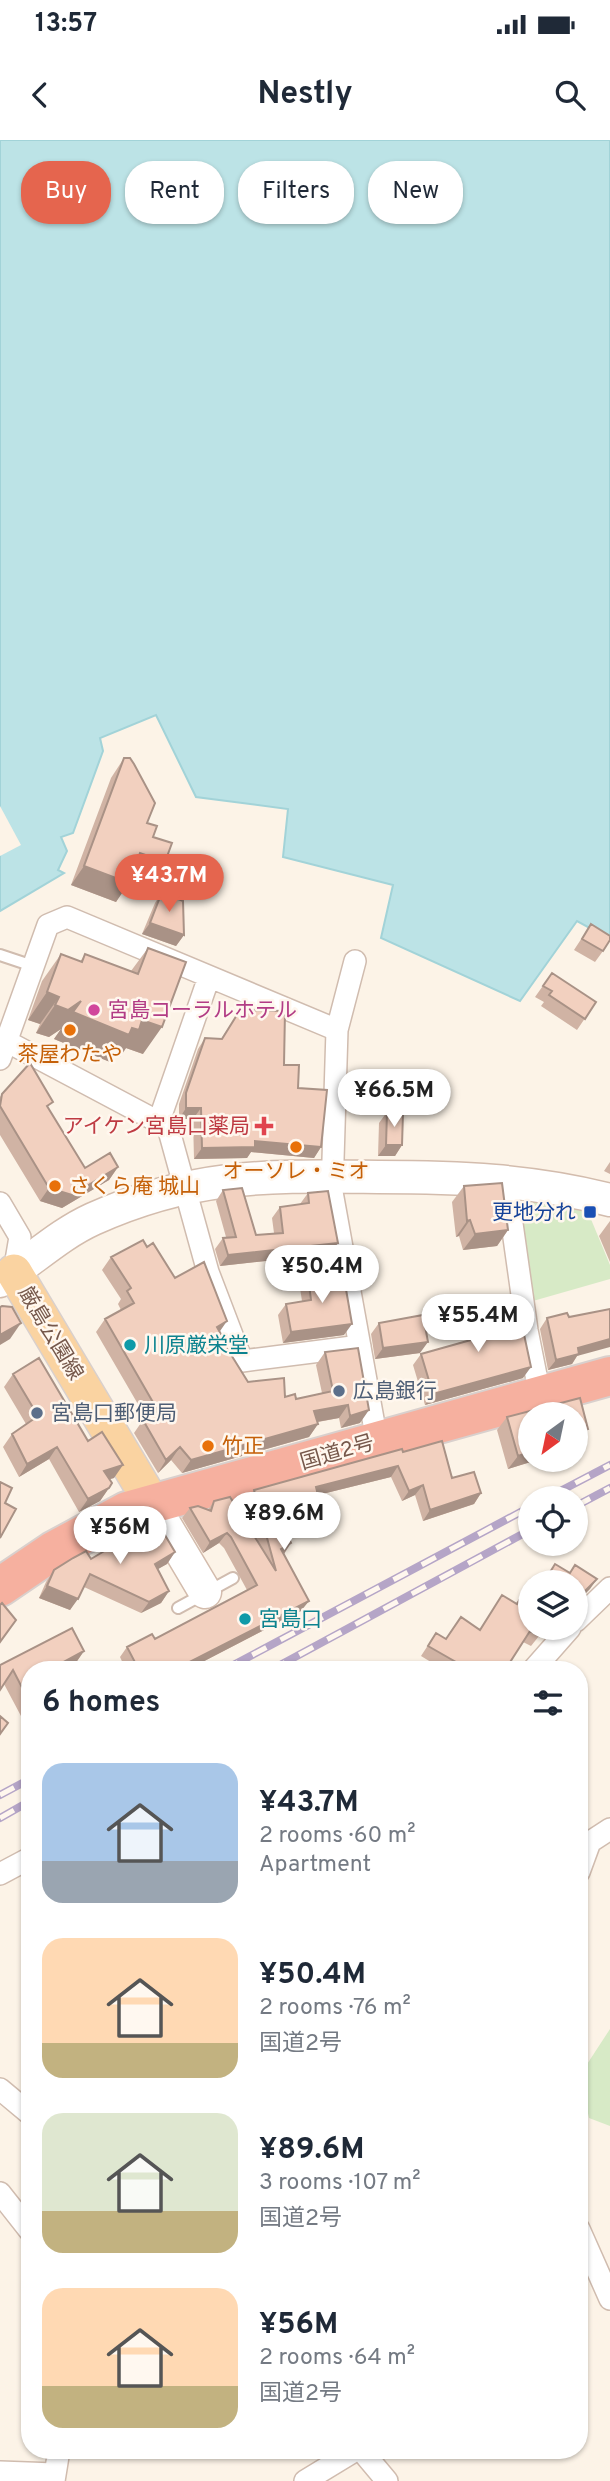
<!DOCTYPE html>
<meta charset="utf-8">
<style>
body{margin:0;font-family:Overpass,"Noto Sans JP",sans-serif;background:#f6f6f7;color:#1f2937;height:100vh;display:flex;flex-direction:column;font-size:26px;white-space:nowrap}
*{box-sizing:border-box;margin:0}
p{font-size:23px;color:#747a83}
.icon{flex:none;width:38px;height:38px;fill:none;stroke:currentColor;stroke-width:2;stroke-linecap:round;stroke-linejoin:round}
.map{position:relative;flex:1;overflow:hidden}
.details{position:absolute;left:21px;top:1521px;width:567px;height:798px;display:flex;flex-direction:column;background:#fff;border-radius:28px;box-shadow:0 2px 5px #0004}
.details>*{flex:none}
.top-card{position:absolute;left:21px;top:21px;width:569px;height:63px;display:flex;gap:14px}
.needle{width:46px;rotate:213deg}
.controls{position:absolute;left:518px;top:1262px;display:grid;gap:14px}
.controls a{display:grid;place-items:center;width:70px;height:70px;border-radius:50%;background:#fff;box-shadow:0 2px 5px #0004;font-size:35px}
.price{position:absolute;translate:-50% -60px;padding:0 16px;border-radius:24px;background:#fff;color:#222;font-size:23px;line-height:46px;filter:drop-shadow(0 2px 4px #0008)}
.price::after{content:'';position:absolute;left:50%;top:42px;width:21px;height:16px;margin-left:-10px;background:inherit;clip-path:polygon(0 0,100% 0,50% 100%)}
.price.on{background:#e5654e;color:#fff}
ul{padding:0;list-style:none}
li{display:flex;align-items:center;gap:21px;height:175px;padding:0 21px}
li span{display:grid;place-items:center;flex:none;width:196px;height:140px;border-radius:21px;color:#555}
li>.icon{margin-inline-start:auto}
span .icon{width:84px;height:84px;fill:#fffc;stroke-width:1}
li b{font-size:30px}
h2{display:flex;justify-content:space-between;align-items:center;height:84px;padding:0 21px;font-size:30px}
.pill{padding:0 24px;border-radius:28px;background:#fff;box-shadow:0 2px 5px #0004;font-size:24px;line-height:63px}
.pill.on{background:#e5654e;color:#fff}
.status{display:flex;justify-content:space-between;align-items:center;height:49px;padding:0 35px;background:#fff;direction:ltr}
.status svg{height:19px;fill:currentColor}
header{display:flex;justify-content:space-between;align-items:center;height:91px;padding:0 21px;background:#fff;font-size:32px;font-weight:700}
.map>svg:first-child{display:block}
.green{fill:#d7eac6}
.water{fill:#bce3e6;stroke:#a2d3d8;stroke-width:2}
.pier{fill:#fcf3e7}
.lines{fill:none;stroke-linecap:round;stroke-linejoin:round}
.lane-casing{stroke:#d0bcaf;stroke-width:14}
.street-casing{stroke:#d0bcaf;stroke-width:24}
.secondary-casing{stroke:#d3bcad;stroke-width:35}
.primary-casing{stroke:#d9d0cd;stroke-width:38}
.highway-casing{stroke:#d9d0cd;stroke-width:42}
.lane{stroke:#fff;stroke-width:10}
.street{stroke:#fff;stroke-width:21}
.secondary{stroke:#fff;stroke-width:32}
.primary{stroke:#fad3a1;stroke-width:35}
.highway{stroke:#f6b09f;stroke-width:38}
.rail-casing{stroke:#b5a5c7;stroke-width:8}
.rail{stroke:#fff7ee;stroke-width:5;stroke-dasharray:16;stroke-linecap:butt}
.wall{fill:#d0b3a4}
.shaded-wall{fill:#a99286}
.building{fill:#f2d0bf;stroke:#a99286;stroke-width:2}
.hotel-dot{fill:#d1479c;stroke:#fff7ee;stroke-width:2.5}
.food-dot{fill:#e8710a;stroke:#fff7ee;stroke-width:2.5}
.health-dot{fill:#e0444e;stroke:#fff7ee;stroke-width:2.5}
.transit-dot{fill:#1a4fb4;stroke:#fff7ee;stroke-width:2.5}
.culture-dot{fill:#0f9aa8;stroke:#fff7ee;stroke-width:2.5}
.service-dot{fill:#5c6f8a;stroke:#fff7ee;stroke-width:2.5}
.labels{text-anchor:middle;stroke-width:5;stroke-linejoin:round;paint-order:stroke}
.hotel-label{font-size:21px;fill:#b23c85;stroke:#fff7ee;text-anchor:start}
.food-label{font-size:21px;fill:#c56008;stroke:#fff7ee}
.health-label{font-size:21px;fill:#be3a42;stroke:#fff7ee;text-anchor:end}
.transit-label{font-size:21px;fill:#164399;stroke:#fff7ee;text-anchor:end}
.street-label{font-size:21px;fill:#76584b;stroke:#fff7ee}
.culture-label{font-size:21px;fill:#0d838f;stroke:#fff7ee;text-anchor:start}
.service-label{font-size:21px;fill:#4e5e75;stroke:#fff7ee;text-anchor:start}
</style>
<div class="status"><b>13:57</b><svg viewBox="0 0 49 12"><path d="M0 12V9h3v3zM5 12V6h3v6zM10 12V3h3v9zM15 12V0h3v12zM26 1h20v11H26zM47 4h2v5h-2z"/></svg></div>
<header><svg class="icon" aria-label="back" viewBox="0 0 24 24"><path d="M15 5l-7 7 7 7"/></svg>Nestly<svg class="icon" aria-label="search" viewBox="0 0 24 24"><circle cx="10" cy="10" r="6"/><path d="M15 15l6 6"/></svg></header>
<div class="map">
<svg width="610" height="2341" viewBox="0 0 610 2341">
<rect width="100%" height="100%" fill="#fcf3e7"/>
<path class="green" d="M 527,1061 L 588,1072 L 610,1125 L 610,1139 L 533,1161 L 521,1066 Z
M 610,1889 L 610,1986 L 589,1978 L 580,1935 Z"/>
<path class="water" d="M 0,0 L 610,0 L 610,799 L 577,781 L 520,861 L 381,798 L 393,745 L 283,717 L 288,669 L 196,657 L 156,575 L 100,598 L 103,611 L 73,693 L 61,697 L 67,711 L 58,730 L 64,733 L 0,771 Z"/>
<path class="pier" d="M 0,666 L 21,705 L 0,716 Z"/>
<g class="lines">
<defs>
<path id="lane" d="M 0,815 L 33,826
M 178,1468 L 233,1438"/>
<path id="street" d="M 337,890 L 355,821
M 6,901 L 168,987 L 208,1132 L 242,1221 L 360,1206
M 0,919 L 48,785 L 67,777 L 337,890 L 332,1052 L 377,1301
M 159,981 L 209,837
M 506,1041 L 527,1190 L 540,1255
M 0,1063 L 20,1097 L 14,1132 L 11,1132
M 576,1481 L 610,1448
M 533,1530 L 570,1488
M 579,1732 L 590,1702 L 610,1689
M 0,1734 L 30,1718
M 0,1949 L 30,1974
M 0,2053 L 30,2091
M 579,2089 L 610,2159
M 361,2310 L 387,2341
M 0,2332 L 55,2334
M 54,2341 L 59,2310
M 305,2341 L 356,2310"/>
<path id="secondary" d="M 0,1141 C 32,1121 58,1095 93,1079 C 195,1033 269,1036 378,1037 C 457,1037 533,1040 610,1060
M 152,1363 L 205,1452"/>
<path id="primary" d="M 14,1132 L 152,1363"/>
<path id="highway" d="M 0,1447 L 53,1411 L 127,1371 L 610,1236"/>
</defs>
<use href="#lane" class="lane-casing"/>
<use href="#street" class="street-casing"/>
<use href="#secondary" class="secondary-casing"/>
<use href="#primary" class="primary-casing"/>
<use href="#highway" class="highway-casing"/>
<use href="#lane" class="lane"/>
<use href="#street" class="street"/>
<use href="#secondary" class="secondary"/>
<use href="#primary" class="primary"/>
<use href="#highway" class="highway"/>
<defs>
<path id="rail" d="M 547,1358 L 610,1325
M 576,1366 L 610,1348
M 224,1530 L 530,1367
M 271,1530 L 530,1390
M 0,1655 L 30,1639
M 0,1678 L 30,1661"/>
</defs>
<use href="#rail" class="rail-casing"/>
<use href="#rail" class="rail"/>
</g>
<path class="wall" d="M 124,618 L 147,683 L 165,722 L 152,741 L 132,734 L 116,762 L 71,745 L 111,638 Z
M 162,752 L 184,795 L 176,806 L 142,794 L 155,763 Z
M 591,784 L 603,811 L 595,822 L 574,810 Z
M 148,808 L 143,914 L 126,908 L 120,917 L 115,916 L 110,922 L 54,899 L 61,889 L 49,897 L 36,893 L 40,884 L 28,880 L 42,841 L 61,814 L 80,822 L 85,814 L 131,831 Z
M 552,833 L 596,862 L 577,890 L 541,866 L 544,862 L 535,857 Z
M 240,870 L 284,925 L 298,948 L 321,1007 L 314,1018 L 251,1012 L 247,1018 L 194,1019 L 193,979 L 179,979 L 179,964 L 198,909 L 205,898 L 221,899 Z
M 2,954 L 49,969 L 85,1028 L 118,1027 L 109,1040 L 62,1068 L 40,1061 L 0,995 L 0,957 Z
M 387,972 L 402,1005 L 395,1016 L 378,1016 L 379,983 Z
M 610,1022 L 610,1034 L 604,1031 Z
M 464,1046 L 508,1090 L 497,1106 L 463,1110 L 459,1096 L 456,1097 L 452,1062 Z
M 223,1050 L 256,1095 L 274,1093 L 272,1078 L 280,1067 L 300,1064 L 308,1053 L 330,1114 L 220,1126 L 215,1109 L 223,1098 L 226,1097 L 216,1061 Z
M 610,1081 L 610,1122 L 599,1096 Z
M 147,1107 L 175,1138 L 220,1191 L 220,1198 L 248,1242 L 285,1257 L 296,1259 L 322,1253 L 316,1225 L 325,1212 L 360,1283 L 341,1288 L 339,1278 L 318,1282 L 318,1284 L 309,1297 L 182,1333 L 171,1320 L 158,1333 L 134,1293 L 143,1280 L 146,1278 L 96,1192 L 105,1179 L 121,1170 L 118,1164 L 121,1159 L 102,1130 L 111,1117 Z
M 308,1137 L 344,1195 L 283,1203 L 278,1175 L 286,1164 L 302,1161 L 300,1148 Z
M 473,1159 L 496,1192 L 523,1238 L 425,1265 L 413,1225 L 421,1214 L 470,1201 L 466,1170 Z
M 547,1178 L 577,1216 L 572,1224 L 548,1230 L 540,1189 Z
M 379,1183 L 420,1213 L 375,1219 L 371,1194 Z
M 13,1234 L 88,1301 L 114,1338 L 110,1339 L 109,1348 L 100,1361 L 79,1372 L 49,1319 L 19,1337 L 3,1307 L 12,1294 L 26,1284 L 4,1247 Z
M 580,1258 L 588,1289 L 579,1302 L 576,1303 L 576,1274 L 530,1274 L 530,1320 L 537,1320 L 508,1329 L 497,1290 L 507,1277 Z
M 403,1312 L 481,1353 L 474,1364 L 423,1381 L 415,1355 L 402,1361 L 391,1337 L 318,1355 L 311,1365 L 287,1372 L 284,1377 L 278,1379 L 284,1414 L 301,1471 L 187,1530 L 126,1530 L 120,1517 L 127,1507 L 155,1499 L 247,1450 L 224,1408 L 219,1403 L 203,1413 L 182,1378 L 190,1368 L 208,1370 L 214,1361 L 258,1402 L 247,1360 L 254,1350 Z
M 175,1412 L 167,1424 L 157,1429 L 169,1451 L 161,1463 L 141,1473 L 84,1447 L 70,1470 L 39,1458 L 46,1442 L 54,1430 L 91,1419 Z
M 530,1442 L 539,1496 L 531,1506 L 523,1502 L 505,1530 L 444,1530 L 421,1516 L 436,1493 L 446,1499 L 480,1490 L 502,1455 L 516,1464 Z
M 84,1511 L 75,1524 L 65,1530 L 30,1530 L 30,1593 L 4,1544 L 0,1525 Z"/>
<path class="shaded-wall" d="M 140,713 L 165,722 L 152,741 L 127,732 Z
M 84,726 L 129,743 L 116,762 L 71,745 Z
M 150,783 L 184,795 L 176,806 L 142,794 Z
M 47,852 L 59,857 L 40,884 L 28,880 Z
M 81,861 L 132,888 L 142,880 L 162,887 L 143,914 L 126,908 L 120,917 L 115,916 L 110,922 L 54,899 L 61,889 L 49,897 L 36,893 L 55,865 Z
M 186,968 L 201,968 L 193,979 L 179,979 Z
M 255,1001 L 321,1007 L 314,1018 L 251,1012 L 247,1018 L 194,1019 L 202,1008 Z
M 386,1005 L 402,1005 L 395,1016 L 378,1016 Z
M 118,1027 L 109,1040 L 62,1068 L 40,1061 L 49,1048 Z
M 470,1080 L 459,1096 L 456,1097 L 467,1081 Z
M 508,1090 L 497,1106 L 463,1110 L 475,1094 Z
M 338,1103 L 330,1114 L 220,1126 L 228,1115 Z
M 227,1181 L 218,1194 L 217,1187 Z
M 21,1183 L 10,1199 L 0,1205 L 0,1195 Z
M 352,1184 L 344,1195 L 283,1203 L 291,1192 Z
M 610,1199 L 610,1207 L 577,1216 L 572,1224 L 548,1230 L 556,1220 L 578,1208 Z
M 428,1202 L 420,1213 L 375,1219 L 383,1208 Z
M 531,1227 L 523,1238 L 425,1265 L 433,1254 Z
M 348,1265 L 339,1278 L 305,1284 L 314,1271 Z
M 369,1270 L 360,1283 L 341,1288 L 350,1276 Z
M 318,1284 L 309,1297 L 182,1333 L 191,1320 Z
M 588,1289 L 579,1302 L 576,1303 L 576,1292 Z
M 57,1307 L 49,1319 L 19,1337 L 27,1324 Z
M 180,1307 L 171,1320 L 158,1333 L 166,1320 Z
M 530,1312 L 530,1320 L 537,1320 L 508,1329 L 518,1316 Z
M 123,1325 L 114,1338 L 95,1343 L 104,1331 Z
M 398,1326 L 391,1337 L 318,1355 L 311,1365 L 287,1372 L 284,1377 L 267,1382 L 274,1371 L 316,1347 Z
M 423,1345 L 415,1355 L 402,1361 L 409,1351 Z
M 109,1348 L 100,1361 L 79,1372 L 88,1359 Z
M 481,1353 L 474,1364 L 423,1381 L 430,1370 Z
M 227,1393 L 219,1403 L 203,1413 L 210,1402 Z
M 291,1403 L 284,1414 L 281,1409 Z
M 175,1412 L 167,1424 L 146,1436 L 155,1424 Z
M 597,1439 L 590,1449 L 576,1463 L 579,1457 Z
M 47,1446 L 78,1459 L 70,1470 L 39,1458 Z
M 169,1451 L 161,1463 L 141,1473 L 149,1462 Z
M 309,1461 L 301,1471 L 187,1530 L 174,1530 Z
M 84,1511 L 75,1524 L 65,1530 L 49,1530 Z"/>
<path class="building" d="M 124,618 L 130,618 L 134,624 L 155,663 L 147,683 L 157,686 L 153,697 L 172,703 L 165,722 L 140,713 L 129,743 L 84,726 Z
M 162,752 L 183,761 L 184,795 L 150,783 Z
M 591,784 L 610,796 L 610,800 L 603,811 L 582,799 Z
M 148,808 L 186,822 L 162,887 L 142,880 L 139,890 L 132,888 L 129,895 L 73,872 L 81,861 L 68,870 L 55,865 L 59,857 L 47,852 L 61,814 L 82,822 L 85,814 L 138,834 Z
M 552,833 L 596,862 L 585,879 L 549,855 L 552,851 L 543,846 Z
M 240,870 L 285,871 L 284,925 L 299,925 L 298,948 L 327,950 L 321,1007 L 255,1001 L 255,1007 L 202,1008 L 201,968 L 186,968 L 186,953 L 205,898 L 222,899 Z
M 30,923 L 53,962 L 47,966 L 85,1028 L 110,1013 L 118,1027 L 72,1055 L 49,1048 L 0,966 L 2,954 Z
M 387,972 L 403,973 L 402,1005 L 386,1005 Z
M 502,1043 L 508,1090 L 475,1094 L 470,1080 L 467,1081 L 464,1046 Z
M 242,1048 L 256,1095 L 283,1093 L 280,1067 L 309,1063 L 308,1053 L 328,1051 L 338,1103 L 228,1115 L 223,1098 L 236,1097 L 223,1050 Z
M 143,1100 L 147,1107 L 153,1103 L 175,1138 L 204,1122 L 227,1181 L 217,1187 L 222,1196 L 220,1197 L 248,1242 L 284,1238 L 285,1257 L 295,1254 L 296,1259 L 333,1251 L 325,1212 L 358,1208 L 369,1270 L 350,1276 L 348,1265 L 314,1271 L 318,1284 L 191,1320 L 180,1307 L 166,1320 L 143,1280 L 158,1271 L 105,1179 L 134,1163 L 127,1151 L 131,1148 L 111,1117 Z
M 343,1132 L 352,1184 L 291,1192 L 286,1164 L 311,1160 L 308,1137 Z
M 490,1157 L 496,1192 L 522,1185 L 531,1227 L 433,1254 L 421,1214 L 478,1198 L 473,1159 Z
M 2,1166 L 12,1167 L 21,1183 L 0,1195 L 0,1167 Z
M 610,1169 L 610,1199 L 578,1208 L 579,1214 L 556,1220 L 547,1178 L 567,1173 L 569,1177 Z
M 423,1175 L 428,1202 L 383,1208 L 379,1183 Z
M 39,1218 L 88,1301 L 102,1292 L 123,1325 L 104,1331 L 112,1343 L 109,1348 L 88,1359 L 57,1307 L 27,1324 L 12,1294 L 38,1276 L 13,1234 Z
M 580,1258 L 588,1289 L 576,1292 L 576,1274 L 530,1274 L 530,1312 L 518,1316 L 507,1277 Z
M 442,1301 L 452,1338 L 474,1332 L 481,1353 L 430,1370 L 423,1345 L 409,1351 L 398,1326 L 316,1347 L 318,1355 L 290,1363 L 291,1367 L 274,1371 L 291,1403 L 281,1409 L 309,1461 L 174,1530 L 139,1530 L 127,1507 L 152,1494 L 155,1499 L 257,1445 L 231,1397 L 227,1393 L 210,1402 L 190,1368 L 198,1366 L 211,1371 L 214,1361 L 230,1357 L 276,1431 L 254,1350 L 402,1309 L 403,1312 Z
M 0,1342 L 12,1348 L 5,1363 L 16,1369 L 0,1398 Z
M 156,1380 L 175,1412 L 155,1424 L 169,1451 L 149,1462 L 90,1434 L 78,1459 L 47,1446 L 54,1430 L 73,1418 L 86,1411 L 91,1419 Z
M 555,1424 L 570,1433 L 575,1425 L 597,1439 L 579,1457 L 576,1455 L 576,1442 L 544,1442 Z
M 530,1442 L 530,1488 L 543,1488 L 539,1496 L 530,1491 L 505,1530 L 470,1530 L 428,1506 L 436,1493 L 446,1499 L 461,1477 L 480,1490 L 502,1455 L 517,1464 Z
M 2,1463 L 16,1480 L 0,1502 L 0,1465 Z
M 72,1488 L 84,1511 L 49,1530 L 30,1530 L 30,1563 L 13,1530 L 0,1550 L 0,1525 Z
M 0,1576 L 8,1583 L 0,1594 Z"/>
<circle class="hotel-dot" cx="94" cy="870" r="7"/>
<g class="food-dot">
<circle cx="70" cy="890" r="7"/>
<circle cx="296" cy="1007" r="7"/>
<circle cx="55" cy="1046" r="7"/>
<circle cx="208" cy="1306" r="7"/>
</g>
<path class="health-dot" d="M260.5 975.5h7v7h7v7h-7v7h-7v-7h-7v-7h7z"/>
<rect class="transit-dot" x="583" y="1065" width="14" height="14" rx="3.5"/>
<g class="culture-dot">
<circle cx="130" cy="1205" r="7"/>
<circle cx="245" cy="1479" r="7"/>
</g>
<g class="service-dot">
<circle cx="339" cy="1251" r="7"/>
<circle cx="37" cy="1273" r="7"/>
</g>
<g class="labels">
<g class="hotel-label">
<text x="108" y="877">宮島コーラルホテル</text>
</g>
<g class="food-label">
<text x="70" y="921">茶屋わたや</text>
<text x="296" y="1038">オーソレ・ミオ</text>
<text x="69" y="1053" text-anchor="start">さくら庵 城山</text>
<text x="222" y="1313" text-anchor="start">竹正</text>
</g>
<g class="health-label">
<text x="250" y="993">アイケン宮島口薬局</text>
</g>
<g class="transit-label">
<text x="576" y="1079">更地分れ</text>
</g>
<g class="street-label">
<text transform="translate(51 1193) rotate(59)" y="7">厳島公園線</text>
<text transform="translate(337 1312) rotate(-16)" y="7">国道2号</text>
</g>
<g class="culture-label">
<text x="144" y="1212">川原厳栄堂</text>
<text x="259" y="1486">宮島口</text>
</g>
<g class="service-label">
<text x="353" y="1258">広島銀行</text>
<text x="51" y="1280">宮島口郵便局</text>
</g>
</g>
</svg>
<div class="controls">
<a><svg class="needle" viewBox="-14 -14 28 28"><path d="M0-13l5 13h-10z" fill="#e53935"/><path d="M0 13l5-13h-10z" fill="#747a83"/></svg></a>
<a><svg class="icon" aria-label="locate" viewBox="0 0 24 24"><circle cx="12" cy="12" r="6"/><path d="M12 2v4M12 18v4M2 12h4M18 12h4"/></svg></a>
<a><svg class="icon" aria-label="layers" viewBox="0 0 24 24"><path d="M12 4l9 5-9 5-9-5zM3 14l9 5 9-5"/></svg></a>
</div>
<b class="price on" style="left:169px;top:774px">¥43.7M</b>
<b class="price" style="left:394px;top:989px">¥66.5M</b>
<b class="price" style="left:322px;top:1165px">¥50.4M</b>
<b class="price" style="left:478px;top:1214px">¥55.4M</b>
<b class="price" style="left:284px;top:1412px">¥89.6M</b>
<b class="price" style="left:120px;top:1426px">¥56M</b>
<div class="top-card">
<a class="pill on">Buy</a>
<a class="pill">Rent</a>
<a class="pill">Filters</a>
<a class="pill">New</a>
</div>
<section class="details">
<h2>6 homes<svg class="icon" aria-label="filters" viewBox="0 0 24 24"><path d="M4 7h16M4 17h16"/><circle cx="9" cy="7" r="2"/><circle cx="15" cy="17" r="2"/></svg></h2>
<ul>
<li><span style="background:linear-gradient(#a9c7e8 70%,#9aa5b1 0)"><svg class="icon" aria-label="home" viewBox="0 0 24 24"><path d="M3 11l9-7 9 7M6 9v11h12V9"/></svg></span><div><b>¥43.7M</b><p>2 rooms · 60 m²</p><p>Apartment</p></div></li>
<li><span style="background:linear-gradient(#ffd9b3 75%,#c2b280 0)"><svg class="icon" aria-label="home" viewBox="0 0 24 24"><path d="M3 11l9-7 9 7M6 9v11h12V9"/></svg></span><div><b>¥50.4M</b><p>2 rooms · 76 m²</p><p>国道2号</p></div></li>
<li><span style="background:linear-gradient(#dfe7d0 70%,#c2b280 0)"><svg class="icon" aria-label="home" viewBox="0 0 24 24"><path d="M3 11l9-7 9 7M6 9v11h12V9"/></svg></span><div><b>¥89.6M</b><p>3 rooms · 107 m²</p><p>国道2号</p></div></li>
<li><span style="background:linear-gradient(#ffd9b3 70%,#c2b280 0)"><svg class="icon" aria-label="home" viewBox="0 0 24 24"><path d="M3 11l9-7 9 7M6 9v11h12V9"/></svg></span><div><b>¥56M</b><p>2 rooms · 64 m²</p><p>国道2号</p></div></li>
</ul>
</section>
</div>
